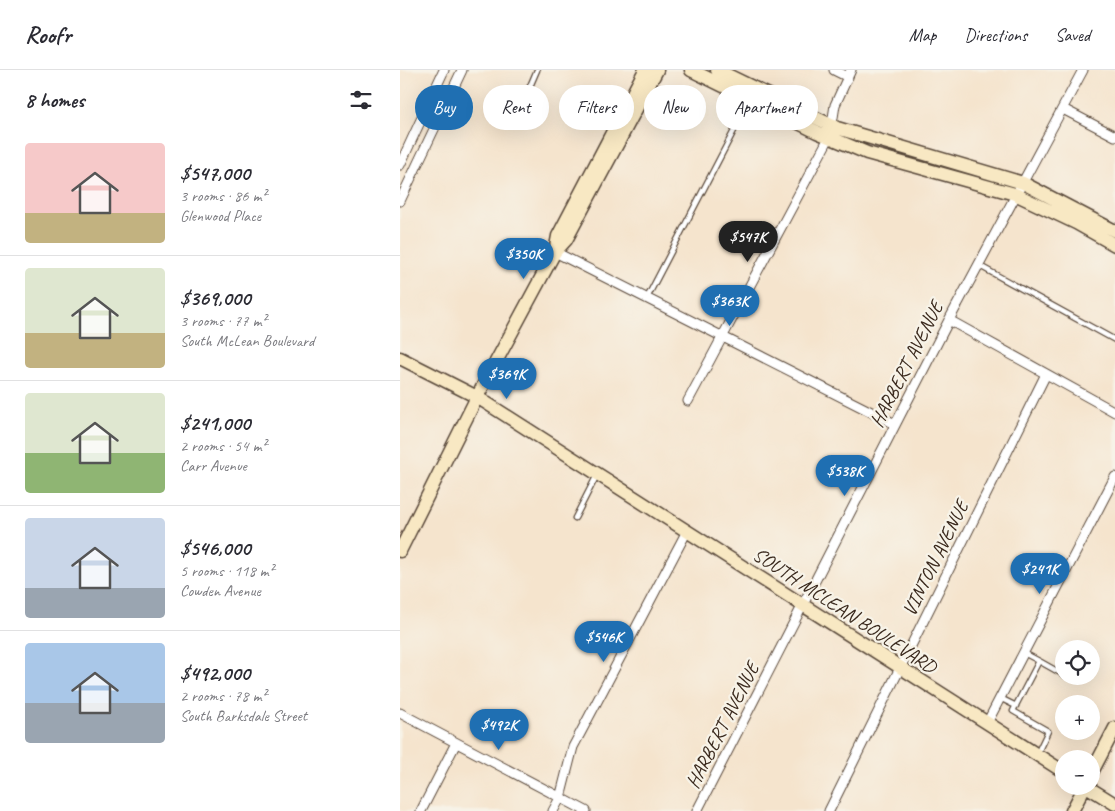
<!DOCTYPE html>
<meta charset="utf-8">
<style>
body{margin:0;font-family:Caveat,sans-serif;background:#f2f2f3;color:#2b2b33;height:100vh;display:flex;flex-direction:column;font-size:19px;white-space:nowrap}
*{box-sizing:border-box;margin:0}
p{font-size:16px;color:#7c7c81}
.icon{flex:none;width:28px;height:28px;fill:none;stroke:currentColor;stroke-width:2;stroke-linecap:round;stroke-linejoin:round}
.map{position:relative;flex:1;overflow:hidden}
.details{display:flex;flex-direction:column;background:#fff;width:400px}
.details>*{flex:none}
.top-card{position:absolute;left:15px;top:15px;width:475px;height:45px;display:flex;gap:10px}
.buttons{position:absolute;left:655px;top:570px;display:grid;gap:10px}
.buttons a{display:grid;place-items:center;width:45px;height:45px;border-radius:50%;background:#fff;box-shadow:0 5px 20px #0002;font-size:25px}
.price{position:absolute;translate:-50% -42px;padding:0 11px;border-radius:18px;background:#1f6fb2;color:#fff;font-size:16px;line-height:32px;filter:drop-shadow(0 1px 2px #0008)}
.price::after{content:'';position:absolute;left:50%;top:30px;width:15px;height:11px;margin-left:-8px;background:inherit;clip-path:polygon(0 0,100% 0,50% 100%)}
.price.selected{background:#222;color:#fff}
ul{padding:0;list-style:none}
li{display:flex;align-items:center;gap:15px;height:125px;padding:0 25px}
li+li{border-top:1px solid #e1e1e2}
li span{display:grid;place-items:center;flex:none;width:140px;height:100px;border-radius:5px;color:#555}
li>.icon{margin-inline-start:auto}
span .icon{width:60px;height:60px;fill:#fffc;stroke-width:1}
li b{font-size:21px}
h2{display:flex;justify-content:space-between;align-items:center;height:60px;padding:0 25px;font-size:21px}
.chip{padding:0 18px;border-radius:22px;background:#fff;box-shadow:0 5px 20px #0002;font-size:18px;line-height:45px}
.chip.selected{background:#1f6fb2;color:#fff}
header{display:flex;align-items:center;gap:30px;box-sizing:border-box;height:70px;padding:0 25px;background:#fff;border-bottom:1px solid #e1e1e2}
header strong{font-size:24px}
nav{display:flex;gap:28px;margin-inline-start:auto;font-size:18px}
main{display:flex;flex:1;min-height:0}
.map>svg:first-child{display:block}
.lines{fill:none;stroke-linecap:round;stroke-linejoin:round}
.lane-casing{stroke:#574638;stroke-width:7}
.street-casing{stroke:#574638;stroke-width:11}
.secondary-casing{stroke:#574638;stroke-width:15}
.lane{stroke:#fff;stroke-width:4.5}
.street{stroke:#fff;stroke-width:9}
.secondary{stroke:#f8e8c3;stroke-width:12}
.labels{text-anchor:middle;stroke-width:4.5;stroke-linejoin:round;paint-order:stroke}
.street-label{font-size:20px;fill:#3b2a1e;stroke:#f7f3e8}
</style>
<header>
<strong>Roofr</strong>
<nav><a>Map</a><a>Directions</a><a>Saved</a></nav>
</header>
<main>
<section class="details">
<h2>8 homes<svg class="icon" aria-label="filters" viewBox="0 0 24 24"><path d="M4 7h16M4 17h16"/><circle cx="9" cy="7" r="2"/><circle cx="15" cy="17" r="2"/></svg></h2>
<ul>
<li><span style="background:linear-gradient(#f6c9c9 70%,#c2b280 0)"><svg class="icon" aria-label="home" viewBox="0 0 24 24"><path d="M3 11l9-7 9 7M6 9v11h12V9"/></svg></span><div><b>$547,000</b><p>3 rooms · 86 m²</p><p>Glenwood Place</p></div></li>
<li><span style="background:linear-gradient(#dfe7d0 65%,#c2b280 0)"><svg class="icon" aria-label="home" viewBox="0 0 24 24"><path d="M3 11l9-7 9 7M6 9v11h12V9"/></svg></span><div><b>$369,000</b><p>3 rooms · 77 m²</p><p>South McLean Boulevard</p></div></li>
<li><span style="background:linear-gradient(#dfe7d0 60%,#8fb573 0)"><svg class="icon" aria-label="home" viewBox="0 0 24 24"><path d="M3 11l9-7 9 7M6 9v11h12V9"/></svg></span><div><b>$241,000</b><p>2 rooms · 54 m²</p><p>Carr Avenue</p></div></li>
<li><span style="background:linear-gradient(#c9d6e8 70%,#9aa5b1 0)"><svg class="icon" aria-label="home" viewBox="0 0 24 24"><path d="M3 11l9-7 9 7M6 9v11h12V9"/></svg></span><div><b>$546,000</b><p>5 rooms · 118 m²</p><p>Cowden Avenue</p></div></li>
<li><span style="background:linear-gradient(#a9c7e8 60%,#9aa5b1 0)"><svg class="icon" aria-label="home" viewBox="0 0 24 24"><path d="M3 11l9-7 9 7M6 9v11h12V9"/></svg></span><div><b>$492,000</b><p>2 rooms · 78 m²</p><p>South Barksdale Street</p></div></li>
</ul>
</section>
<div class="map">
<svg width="715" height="741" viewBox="0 0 715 741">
<rect width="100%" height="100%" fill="#f7f3e8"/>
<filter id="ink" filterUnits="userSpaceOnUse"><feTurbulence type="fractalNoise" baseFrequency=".02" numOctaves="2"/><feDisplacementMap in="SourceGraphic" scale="10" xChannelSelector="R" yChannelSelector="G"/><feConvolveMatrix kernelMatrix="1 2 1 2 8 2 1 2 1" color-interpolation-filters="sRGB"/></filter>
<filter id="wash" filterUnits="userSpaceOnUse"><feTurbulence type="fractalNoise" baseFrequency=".0096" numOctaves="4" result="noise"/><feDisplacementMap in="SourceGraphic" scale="20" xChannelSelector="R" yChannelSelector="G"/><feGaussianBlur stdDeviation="1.12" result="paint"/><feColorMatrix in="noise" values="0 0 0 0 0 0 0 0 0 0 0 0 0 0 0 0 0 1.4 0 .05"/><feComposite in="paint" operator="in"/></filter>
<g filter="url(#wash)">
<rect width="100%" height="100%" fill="#f5e4cd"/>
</g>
<g filter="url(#ink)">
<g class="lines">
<defs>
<path id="lane" d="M 122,35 L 137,0
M 578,195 L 715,270
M 247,228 L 350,30
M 175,448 L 197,405
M 624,583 L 639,591 L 613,641 L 648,661 L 637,684
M 639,591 L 664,605
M 600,628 L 616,636"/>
<path id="street" d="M 434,0 L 448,7
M 663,39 L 715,66
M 432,54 L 435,35 L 451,0
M 0,95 L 44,0
M 0,131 L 62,0
M 155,182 L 495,354
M 549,250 L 715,342
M 288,331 L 430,66
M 0,643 L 186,741
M 587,653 L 715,407
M 21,741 L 56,673
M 153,741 L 160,728 L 173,677 L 287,461
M 297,741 L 549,250 L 683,0
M 429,741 L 646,304"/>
<path id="secondary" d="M 291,0 L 417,62 L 467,83 L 615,124 L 676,153 L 715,175
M 317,0 L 437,58 L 623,113 L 715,161
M 155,182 L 158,166 L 245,0
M 0,288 L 77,327 L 664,702
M 0,481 L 77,327 L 155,182 L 166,170 L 257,0
M 691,704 L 715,658
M 686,716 L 715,734
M 672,741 L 685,716"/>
</defs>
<use href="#lane" class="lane-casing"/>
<use href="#street" class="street-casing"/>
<use href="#secondary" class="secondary-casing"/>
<use href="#lane" class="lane"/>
<use href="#street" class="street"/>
<use href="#secondary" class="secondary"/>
</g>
</g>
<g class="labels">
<g class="street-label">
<text transform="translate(506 294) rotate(-63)" y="7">HARBERT AVENUE</text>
<text transform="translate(535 488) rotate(-64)" y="7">VINTON AVENUE</text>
<text transform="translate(445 540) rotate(33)" y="7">SOUTH MCLEAN BOULEVARD</text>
<text transform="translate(322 655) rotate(-63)" y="7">HARBERT AVENUE</text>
</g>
</g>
</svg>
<div class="buttons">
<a><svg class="icon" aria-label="locate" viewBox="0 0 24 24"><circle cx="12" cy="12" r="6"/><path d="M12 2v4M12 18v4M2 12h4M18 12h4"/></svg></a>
<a>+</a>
<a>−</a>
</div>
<b class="price selected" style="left:348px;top:193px">$547K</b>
<b class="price" style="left:124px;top:210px">$350K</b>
<b class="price" style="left:330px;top:257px">$363K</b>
<b class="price" style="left:107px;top:330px">$369K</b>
<b class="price" style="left:445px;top:427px">$538K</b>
<b class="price" style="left:640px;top:525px">$241K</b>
<b class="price" style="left:204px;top:593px">$546K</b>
<b class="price" style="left:99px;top:681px">$492K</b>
<div class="top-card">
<a class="chip selected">Buy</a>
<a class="chip">Rent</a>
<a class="chip">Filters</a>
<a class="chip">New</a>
<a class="chip">Apartment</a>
</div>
</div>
</main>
